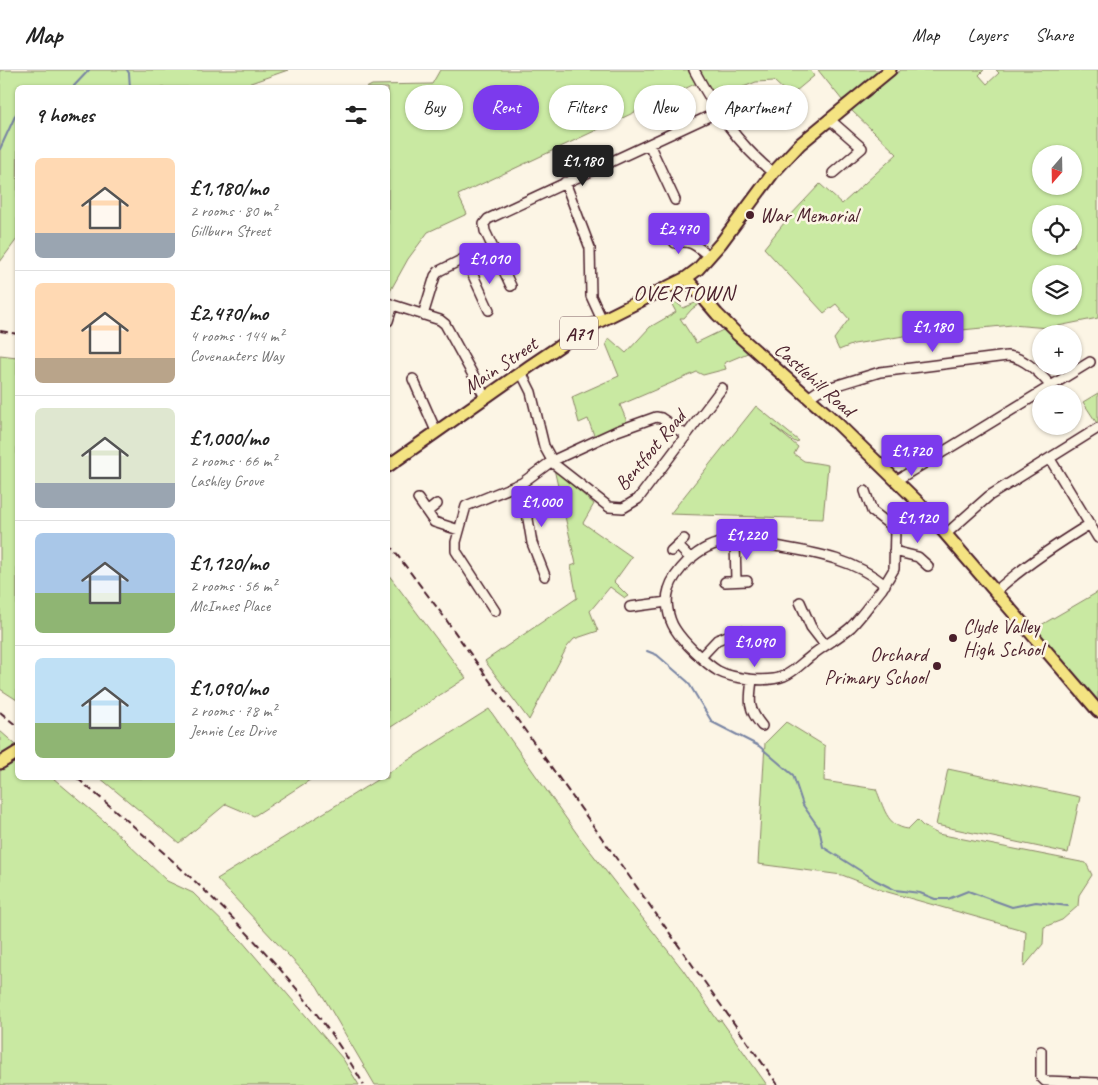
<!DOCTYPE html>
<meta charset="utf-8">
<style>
body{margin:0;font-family:Caveat,sans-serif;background:#f2f2f2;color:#222;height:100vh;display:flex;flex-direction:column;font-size:19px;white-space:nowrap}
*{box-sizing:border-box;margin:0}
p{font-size:16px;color:#767676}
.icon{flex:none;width:28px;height:28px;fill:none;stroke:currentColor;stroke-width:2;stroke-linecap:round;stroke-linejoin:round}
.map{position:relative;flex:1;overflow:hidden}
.sheet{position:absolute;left:15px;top:15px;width:375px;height:695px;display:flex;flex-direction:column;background:#fff;border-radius:8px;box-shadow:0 1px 4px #0004}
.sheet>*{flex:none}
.banner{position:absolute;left:405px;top:15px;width:475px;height:45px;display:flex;gap:10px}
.needle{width:32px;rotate:200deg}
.fabs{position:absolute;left:1032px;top:75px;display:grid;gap:10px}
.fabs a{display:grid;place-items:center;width:50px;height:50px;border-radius:50%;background:#fff;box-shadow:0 1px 4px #0004;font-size:25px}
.price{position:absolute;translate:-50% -42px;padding:0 11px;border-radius:5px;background:#7c3aed;color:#fff;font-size:16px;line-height:32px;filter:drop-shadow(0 1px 2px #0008)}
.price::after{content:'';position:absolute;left:50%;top:30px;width:15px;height:11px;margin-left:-8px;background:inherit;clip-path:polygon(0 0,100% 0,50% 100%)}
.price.current{background:#222;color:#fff}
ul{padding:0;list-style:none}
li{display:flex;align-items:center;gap:15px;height:125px;padding:0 20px}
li+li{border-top:1px solid #e0e0e0}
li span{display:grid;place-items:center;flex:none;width:140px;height:100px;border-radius:8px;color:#555}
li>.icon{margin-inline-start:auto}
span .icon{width:60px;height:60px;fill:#fffc;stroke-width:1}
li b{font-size:21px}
h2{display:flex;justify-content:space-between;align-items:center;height:60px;padding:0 20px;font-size:21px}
.pill{padding:0 18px;border-radius:22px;background:#fff;box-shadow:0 1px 4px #0004;font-size:18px;line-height:45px}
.pill.current{background:#7c3aed;color:#fff}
header{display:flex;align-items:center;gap:30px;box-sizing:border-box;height:70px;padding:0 25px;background:#fff;border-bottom:1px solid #e0e0e0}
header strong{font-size:24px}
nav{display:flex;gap:28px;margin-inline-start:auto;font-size:18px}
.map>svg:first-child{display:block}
.green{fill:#c9e9a2;stroke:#8a8466;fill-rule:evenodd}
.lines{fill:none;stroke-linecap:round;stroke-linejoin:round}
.stream{stroke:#7884a3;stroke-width:2}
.minor-casing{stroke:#4a1f2b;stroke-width:12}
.major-casing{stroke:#4a1f2b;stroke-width:15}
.minor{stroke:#fcf5e5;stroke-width:9}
.major{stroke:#f4e382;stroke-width:11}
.rail{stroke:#4a1f2b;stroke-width:2;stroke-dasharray:8 4;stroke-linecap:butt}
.poi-dot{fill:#4a1f2b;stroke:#fcf5e5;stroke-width:2}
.labels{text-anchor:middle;stroke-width:5;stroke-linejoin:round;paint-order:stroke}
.shield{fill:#fcf5e5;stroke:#7f5f63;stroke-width:1}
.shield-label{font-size:19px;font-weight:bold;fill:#4a1f2b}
.poi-label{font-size:20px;fill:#4a1f2b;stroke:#fcf5e5;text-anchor:start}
.street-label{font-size:20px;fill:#4a1f2b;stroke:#fcf5e5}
.quarter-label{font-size:22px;letter-spacing:1px;fill:#4a1f2b;stroke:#fcf5e5}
</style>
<header>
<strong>Map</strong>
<nav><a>Map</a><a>Layers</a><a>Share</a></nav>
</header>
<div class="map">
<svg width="1098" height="1015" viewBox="0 0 1098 1015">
<rect width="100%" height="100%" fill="#fcf5e5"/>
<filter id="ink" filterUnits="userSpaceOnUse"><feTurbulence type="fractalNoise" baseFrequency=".02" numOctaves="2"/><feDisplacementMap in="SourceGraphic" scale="10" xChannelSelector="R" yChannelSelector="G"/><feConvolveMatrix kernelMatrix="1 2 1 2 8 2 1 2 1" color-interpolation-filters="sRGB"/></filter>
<g filter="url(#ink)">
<path class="green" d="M 0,0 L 288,0 L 245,15 L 246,17 L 18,18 L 17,169 L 0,192 Z
M 440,0 L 690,0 L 697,13 L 458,125 L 467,144 L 428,162 L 408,189 L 388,225 L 388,18 L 366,18 L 372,15 L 432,14 Z
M 697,0 L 810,0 L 814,6 L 790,26 L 774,11 L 756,12 L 713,29 Z
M 818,0 L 882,0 L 872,10 L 842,30 Z
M 901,0 L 984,0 L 979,5 L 987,14 L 999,3 L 996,0 L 1098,0 L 1098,248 L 1048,258 L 1012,255 L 962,260 L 928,268 L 904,266 L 854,274 L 839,280 L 834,269 L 849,249 L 836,234 L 824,243 L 764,178 L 788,148 L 820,114 L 842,134 L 897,84 L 850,39 ZM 1041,84 L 1074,84 L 1074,116 L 1041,116 ZM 1041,144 L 1074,144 L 1074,176 L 1041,176 ZM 1041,204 L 1074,204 L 1074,236 L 1041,236 Z
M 672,229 L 683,238 L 700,231 L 701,233 L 692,239 L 684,248 L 680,248 L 696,273 L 725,259 L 750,282 L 724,293 L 726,299 L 703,305 L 697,302 L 620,335 L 628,354 L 595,368 L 588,349 L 579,353 L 572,327 L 619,306 L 606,274 L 609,268 L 626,283 L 650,257 L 676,242 L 670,231 Z
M 0,285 L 17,287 L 17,630 L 0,619 Z
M 1098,323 L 1098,355 L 1083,332 Z
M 756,336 L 799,371 L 795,372 L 772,355 L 798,377 L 794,384 L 804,391 L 828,395 L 823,449 L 670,444 Z
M 554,399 L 594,434 L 583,453 L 632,487 L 614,512 L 628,526 L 625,528 L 610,517 L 590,541 L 598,561 L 574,569 L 567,577 L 529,650 L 485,591 L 577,528 L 571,496 L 576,494 Z
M 388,504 L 466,608 L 388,659 Z
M 1098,522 L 1098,635 L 1035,561 L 1036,558 Z
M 489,639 L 580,768 L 683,900 L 718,951 L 721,950 L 767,1015 L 375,1015 L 317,916 L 217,809 L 380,708 L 388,708 L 388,703 Z
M 786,652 L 825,676 L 824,711 L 876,719 C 884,737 886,756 908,759 L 917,750 L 923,756 L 938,764 L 1086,793 L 1092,805 L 1079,825 L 1078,836 L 1062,850 L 1044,857 L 1043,874 L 1024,897 L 1026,861 L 884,821 L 842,805 L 758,794 L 765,673 Z
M 0,661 L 16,675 L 0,687 Z
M 17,691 L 18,708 L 53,708 L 104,751 L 167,811 L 193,823 L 241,870 L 343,989 L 359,1015 L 0,1015 L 0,701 Z
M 948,699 L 1080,727 L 1068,783 L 936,755 Z
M 100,708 L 313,708 L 254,746 L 226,734 L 179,773 Z"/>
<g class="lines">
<path class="stream" d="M 127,0 L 129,3 L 130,18
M 72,18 L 89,0
M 0,79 L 16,44 L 18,43
M 647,581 L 657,585 L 688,612 L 712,652 L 759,676 L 793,705 L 803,735 L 819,758 L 823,777 L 875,810 L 895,820 L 920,823 L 935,829 L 948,829 L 968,821 L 1012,837 L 1036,832 L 1068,836"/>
<defs>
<path id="minor" d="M 694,0 C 716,41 737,73 773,103
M 829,49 L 862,78 L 833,103
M 649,74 L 675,130
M 565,112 L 590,178 L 591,226 L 602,250
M 669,164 L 675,173 C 692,169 697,177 709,186
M 474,184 L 465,188 L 489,240
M 511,216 L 485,161 L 484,154 L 488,149 L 718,42
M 393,235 L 440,250 L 445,254 L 485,327
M 423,245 L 435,206 L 439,201 L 465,188
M 388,251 L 393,235 L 388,233
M 521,302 L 531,322 L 544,376 L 554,394 L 609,437 L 623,438 L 638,429 L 722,318
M 413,309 L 436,361
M 808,328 L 818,321 L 880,302 L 1007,286 C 1024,287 1039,302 1050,315
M 1050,389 L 1098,468
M 897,410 L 1090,292
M 522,413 L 532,473 L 545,506
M 865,421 L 872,441 L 895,459
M 418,429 L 434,452 L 459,460
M 427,442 L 437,434
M 946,464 L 989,426 L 1098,358
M 735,471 L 736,511
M 678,476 L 691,489
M 671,481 L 684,469
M 894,481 L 918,487 L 928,496
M 725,512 L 747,511
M 885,515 C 854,489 815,483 776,476 C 742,469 715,465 688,491 C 680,499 672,508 669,519 C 665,531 668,548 675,559 C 683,572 705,593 718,601 C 733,609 768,613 784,606 C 794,602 803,592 811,586 C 823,576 840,567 851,557 C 862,546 872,531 882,519 L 894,499 L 895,459 L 903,447 L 919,433
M 996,521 C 1025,495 1057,474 1090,454
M 800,532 L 811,557 L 825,575
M 630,537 L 667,532
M 495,541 L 456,481 L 456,472 L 466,436 L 522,413 L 552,391 L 593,372 L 617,361 L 656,347 L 661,348 L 686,365
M 701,587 L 717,570 L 740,561
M 752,610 C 749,632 748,639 762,656
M 1041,981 L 1041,1007 L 1045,1011 L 1098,1013"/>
<path id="major" d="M 686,208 L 717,244 L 738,265 L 837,353 L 919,433 L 1098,641
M 388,396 L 530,296 L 588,257 L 686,208 L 698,199 L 721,173 L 773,103 L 800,74 L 890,0
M 0,693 L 18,682"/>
</defs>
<use href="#minor" class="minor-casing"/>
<use href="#major" class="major-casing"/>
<use href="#minor" class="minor"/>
<use href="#major" class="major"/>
<path class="rail" d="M 0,261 L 18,264
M 388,473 L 442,544 L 778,1015
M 0,642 L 18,657
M 77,708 C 184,798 293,893 364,1015"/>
</g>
</g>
<g class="poi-dot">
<circle cx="750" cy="145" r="5"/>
<circle cx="953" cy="568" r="5"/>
<circle cx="937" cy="596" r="5"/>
</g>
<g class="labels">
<rect class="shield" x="560" y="246.5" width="38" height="33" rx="4"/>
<g class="shield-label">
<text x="579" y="270">A71</text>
</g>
<g class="poi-label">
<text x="760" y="152">War Memorial</text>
<text x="963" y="563">Clyde Valley<tspan x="963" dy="23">High School</tspan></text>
<text x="927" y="591" text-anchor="end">Orchard<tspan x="927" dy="23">Primary School</tspan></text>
</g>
<g class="street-label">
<text transform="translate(500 295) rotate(-34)" y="7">Main Street</text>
<text transform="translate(815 309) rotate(42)" y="7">Castlehill Road</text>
<text transform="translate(650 380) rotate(-50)" y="7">Bentfoot Road</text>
</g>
<g class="quarter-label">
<text x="684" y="230">OVERTOWN</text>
</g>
</g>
</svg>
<div class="fabs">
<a><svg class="needle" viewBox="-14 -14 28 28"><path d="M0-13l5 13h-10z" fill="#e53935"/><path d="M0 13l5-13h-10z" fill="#767676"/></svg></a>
<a><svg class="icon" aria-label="locate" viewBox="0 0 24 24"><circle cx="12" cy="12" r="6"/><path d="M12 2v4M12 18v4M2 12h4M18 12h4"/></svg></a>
<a><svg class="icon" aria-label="layers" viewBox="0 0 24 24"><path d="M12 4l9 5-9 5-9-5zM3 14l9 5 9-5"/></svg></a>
<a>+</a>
<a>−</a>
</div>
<b class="price current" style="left:583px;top:117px">£1,180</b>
<b class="price" style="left:679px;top:185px">£2,470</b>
<b class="price" style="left:490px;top:215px">£1,010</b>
<b class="price" style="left:933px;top:283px">£1,180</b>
<b class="price" style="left:912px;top:407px">£1,720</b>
<b class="price" style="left:542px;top:458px">£1,000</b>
<b class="price" style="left:918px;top:474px">£1,120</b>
<b class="price" style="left:747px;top:491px">£1,220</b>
<b class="price" style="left:755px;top:598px">£1,090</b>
<div class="banner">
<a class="pill">Buy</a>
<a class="pill current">Rent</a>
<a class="pill">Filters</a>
<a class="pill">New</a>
<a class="pill">Apartment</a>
</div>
<section class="sheet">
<h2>9 homes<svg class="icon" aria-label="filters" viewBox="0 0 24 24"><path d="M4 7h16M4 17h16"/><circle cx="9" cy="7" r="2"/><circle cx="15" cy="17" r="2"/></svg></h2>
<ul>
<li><span style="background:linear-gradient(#ffd9b3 75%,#9aa5b1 0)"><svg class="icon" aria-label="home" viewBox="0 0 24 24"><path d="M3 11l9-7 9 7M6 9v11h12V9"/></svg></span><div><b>£1,180/mo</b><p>2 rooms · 80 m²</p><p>Gillburn Street</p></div></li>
<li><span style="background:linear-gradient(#ffd9b3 75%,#b9a48a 0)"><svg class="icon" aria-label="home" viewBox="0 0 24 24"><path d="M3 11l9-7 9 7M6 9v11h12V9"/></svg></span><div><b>£2,470/mo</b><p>4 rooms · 144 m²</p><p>Covenanters Way</p></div></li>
<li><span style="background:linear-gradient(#dfe7d0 75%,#9aa5b1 0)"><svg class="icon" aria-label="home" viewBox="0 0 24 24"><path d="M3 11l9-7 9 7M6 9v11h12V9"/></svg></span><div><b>£1,000/mo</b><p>2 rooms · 66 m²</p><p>Lashley Grove</p></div></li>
<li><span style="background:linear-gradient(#a9c7e8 60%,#8fb573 0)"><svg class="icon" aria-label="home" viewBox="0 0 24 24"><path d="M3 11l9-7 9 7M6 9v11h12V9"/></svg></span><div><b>£1,120/mo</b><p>2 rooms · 56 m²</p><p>McInnes Place</p></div></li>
<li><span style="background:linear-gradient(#bfe0f5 65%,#8fb573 0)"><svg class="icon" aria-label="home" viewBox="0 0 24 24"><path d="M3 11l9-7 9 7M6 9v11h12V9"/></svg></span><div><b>£1,090/mo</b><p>2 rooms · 78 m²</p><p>Jennie Lee Drive</p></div></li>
</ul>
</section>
</div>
